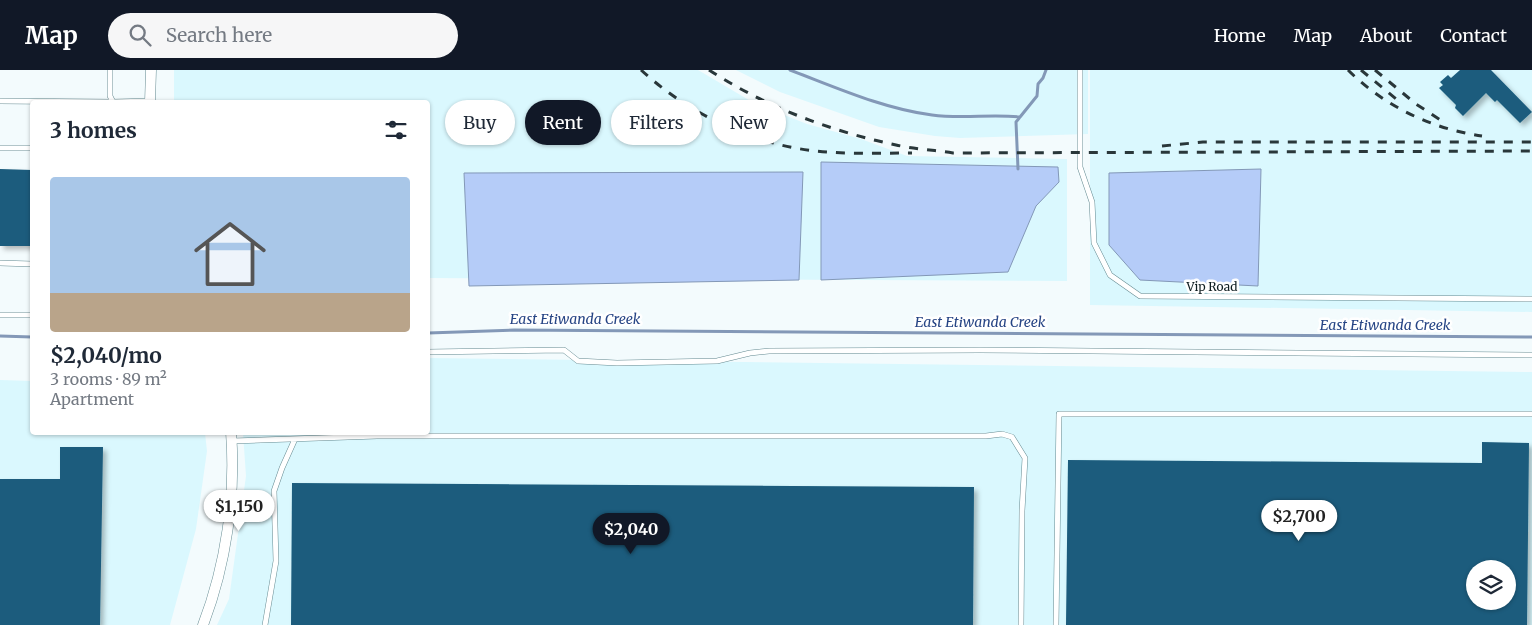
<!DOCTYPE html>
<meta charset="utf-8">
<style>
body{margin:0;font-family:Merriweather,serif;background:#f6f6f7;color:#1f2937;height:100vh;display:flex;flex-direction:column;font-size:19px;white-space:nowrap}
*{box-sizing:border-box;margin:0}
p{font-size:16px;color:#747a83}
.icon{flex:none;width:28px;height:28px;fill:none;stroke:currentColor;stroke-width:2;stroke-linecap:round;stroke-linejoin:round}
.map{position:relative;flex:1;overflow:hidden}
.side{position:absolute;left:30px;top:30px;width:400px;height:335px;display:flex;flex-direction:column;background:#fff;border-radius:5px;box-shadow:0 1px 4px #0004}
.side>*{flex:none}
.top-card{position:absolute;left:445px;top:30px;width:475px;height:45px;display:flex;gap:10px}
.fabs{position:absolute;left:1466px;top:490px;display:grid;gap:10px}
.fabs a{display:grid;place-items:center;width:50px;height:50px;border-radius:50%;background:#fff;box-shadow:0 1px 4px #0004;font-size:25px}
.price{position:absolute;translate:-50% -42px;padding:0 11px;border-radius:18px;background:#fff;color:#222;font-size:16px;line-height:32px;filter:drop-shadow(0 1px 2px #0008)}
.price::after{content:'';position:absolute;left:50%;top:30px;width:15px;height:11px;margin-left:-8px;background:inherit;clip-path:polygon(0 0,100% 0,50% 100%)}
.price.on{background:#111827;color:#fff}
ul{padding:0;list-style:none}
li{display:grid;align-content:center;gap:10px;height:265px;padding:0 20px}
li span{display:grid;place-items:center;height:155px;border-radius:5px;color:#555}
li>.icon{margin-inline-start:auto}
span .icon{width:90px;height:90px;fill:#fffc;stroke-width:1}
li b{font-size:21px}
h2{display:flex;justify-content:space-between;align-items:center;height:60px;padding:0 20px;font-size:21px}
.pill{padding:0 18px;border-radius:22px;background:#fff;box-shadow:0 1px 4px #0004;font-size:18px;line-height:45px}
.pill.on{background:#111827;color:#fff}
header{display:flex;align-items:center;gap:30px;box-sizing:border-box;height:70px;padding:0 25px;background:#111827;color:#fff}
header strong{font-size:24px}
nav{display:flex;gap:28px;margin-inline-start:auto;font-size:18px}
.search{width:350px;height:45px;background:#f6f6f7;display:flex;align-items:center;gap:12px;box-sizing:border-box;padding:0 18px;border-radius:28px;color:#747a83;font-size:19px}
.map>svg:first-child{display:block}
.built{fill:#daf8fe;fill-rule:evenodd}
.water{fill:#b5ccf8;stroke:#8398b7}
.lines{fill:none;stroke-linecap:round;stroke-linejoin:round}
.stream{stroke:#8398b7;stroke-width:3}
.building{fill:#1b5c7d;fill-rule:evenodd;filter:url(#shadow)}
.lane-casing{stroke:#658b92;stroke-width:6}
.street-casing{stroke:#658b92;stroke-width:11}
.lane{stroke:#fff;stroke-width:5}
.street{stroke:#fff;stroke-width:10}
.rail{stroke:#29373a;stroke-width:3;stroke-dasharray:9 9;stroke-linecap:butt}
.labels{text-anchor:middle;stroke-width:5;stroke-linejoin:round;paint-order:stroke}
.street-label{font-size:12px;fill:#0e1d20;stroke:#fff}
.water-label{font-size:14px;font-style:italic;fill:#274585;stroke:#fff}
</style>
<header>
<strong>Map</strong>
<div class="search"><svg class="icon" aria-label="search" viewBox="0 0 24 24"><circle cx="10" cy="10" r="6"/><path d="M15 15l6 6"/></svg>Search here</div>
<nav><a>Home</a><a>Map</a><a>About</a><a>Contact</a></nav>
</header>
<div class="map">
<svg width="1532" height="555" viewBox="0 0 1532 555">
<defs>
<filter id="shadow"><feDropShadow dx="3.5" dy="3.5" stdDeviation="2.5" flood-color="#0004"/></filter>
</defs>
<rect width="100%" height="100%" fill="#f3fbfd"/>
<path class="built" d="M 174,0 L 698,0 L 754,33 L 807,54 L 861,69 L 907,86 L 1067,89 L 1067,211 L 428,208 L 428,32 L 174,32 Z
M 736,0 L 1088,0 L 1088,64 L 960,68 L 935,66 L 879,57 L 780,22 Z
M 1090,0 L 1532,0 L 1532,242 L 1090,235 Z
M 428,288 L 1532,302 L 1532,555 L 217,555 L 229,529 L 246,406 L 243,363 L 428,362 ZM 1475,499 L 1508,499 L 1508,531 L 1475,531 Z
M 0,310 L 32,311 L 32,362 L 205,363 L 207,381 L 196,459 L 170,555 L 0,555 Z"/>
<path class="water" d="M 821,92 L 1058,97 L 1059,112 L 1036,136 L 1008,202 L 821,210 Z
M 1261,99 L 1258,216 L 1140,210 L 1109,175 L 1109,103 Z
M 803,102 L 799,210 L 469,216 L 464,103 Z"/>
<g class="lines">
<path class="stream" d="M 790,0 C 835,17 884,39 932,45 C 961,49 991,44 1020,47
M 1018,99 L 1016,52 L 1037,26 L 1038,14 L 1043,8 L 1046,0
M 428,263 L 514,260 L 1532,267
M 0,266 L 32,267"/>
</g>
<path class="building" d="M 1460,0 L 1491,0 L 1532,42 L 1520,53 L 1497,30 L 1495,32 L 1486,23 L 1463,46 L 1455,38 L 1456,35 L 1439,18 L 1443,15 L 1440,12 L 1448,5 L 1451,8 Z
M 0,99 L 32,100 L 32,176 L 0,176 Z
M 1482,372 L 1529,373 L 1527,555 L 1066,555 L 1068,390 L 1482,393 ZM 1475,499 L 1508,499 L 1508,531 L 1475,531 Z
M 60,377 L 103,377 L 100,555 L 0,555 L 0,409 L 60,409 Z
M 292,413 L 974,417 L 973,555 L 291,555 Z"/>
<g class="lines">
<defs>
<path id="lane" d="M 110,0 L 110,26 L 113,32 L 150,31
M 1080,0 L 1080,97 L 1092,132 L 1094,173 L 1110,205 L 1140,226 L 1532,229
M 0,31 L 113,32
M 0,78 L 32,78
M 0,193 L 32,194
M 0,245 L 32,245
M 428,282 L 564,280 L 578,291 L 617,293 L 717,291 L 750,283 L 769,281 L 980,280 L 1532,285
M 232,371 L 377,366 L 986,366 L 1002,364 L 1012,367 L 1025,388 L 1022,441 L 1021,555
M 265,555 L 276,491 L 274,421 L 282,398 L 295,369
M 1056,555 L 1059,344 L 1532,344"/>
<path id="street" d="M 150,32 L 151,0
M 203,555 C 226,495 236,426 231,362"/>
</defs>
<use href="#lane" class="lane-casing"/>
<use href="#street" class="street-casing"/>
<use href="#lane" class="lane"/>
<use href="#street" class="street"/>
<path class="rail" d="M 641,0 C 684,39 737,67 795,78 C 833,85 873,83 912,83
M 709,0 C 766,37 830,61 896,75 C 914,79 934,80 953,83 L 1532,81
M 1348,0 C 1384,36 1432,59 1482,66
M 1361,0 L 1401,33
M 1375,0 L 1416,34 L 1442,51
M 1162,76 L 1203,72 L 1532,72"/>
</g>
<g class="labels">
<g class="street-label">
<text x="1212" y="221">Vip Road</text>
</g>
<g class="water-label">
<text x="575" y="254">East Etiwanda Creek</text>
<text x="980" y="257">East Etiwanda Creek</text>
<text x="1385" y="260">East Etiwanda Creek</text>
</g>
</g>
</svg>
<div class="fabs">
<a><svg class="icon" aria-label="layers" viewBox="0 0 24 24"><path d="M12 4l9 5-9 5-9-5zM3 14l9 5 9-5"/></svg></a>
</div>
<b class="price" style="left:239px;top:462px">$1,150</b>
<b class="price" style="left:1299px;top:472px">$2,700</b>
<b class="price on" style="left:631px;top:485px">$2,040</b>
<div class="top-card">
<a class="pill">Buy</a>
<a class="pill on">Rent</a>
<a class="pill">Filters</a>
<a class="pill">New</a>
</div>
<section class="side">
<h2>3 homes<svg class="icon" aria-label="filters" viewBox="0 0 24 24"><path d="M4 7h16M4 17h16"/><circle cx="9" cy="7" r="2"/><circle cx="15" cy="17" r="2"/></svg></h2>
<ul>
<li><span style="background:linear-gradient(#a9c7e8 75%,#b9a48a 0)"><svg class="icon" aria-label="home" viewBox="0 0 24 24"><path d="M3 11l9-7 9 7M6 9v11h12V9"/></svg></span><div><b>$2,040/mo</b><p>3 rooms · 89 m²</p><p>Apartment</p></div></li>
</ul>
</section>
</div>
